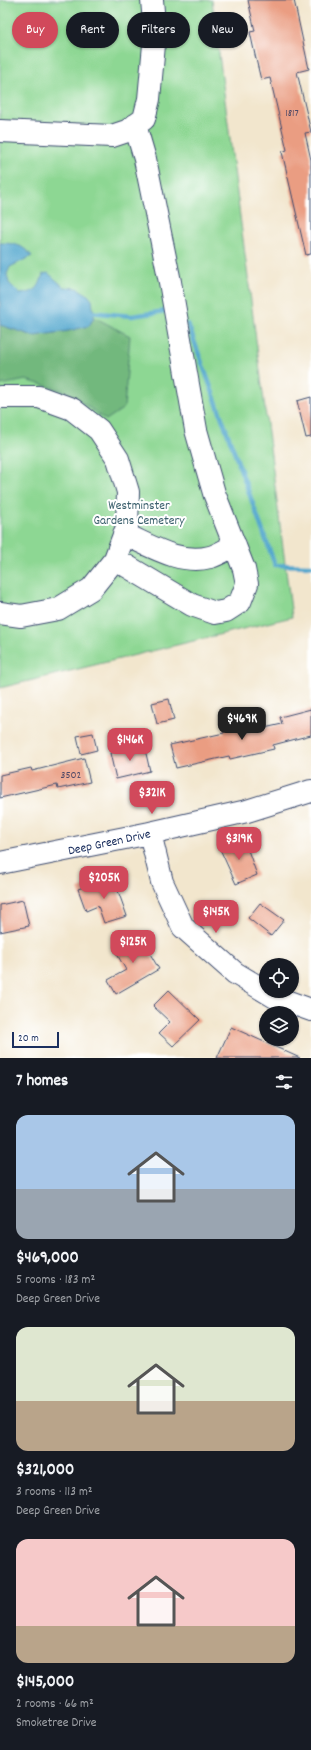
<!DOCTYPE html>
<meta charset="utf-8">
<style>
body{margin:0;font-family:Dekko,sans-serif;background:#242831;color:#f1f3f6;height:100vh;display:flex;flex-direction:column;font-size:15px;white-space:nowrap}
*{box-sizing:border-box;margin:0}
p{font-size:13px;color:#9ea1a6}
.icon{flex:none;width:22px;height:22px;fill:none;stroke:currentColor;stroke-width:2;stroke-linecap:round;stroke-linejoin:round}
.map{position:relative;height:1058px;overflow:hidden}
.panel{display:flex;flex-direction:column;background:#171b24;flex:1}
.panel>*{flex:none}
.top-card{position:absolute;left:12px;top:12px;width:287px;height:36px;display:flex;gap:8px}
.controls{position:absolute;left:259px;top:958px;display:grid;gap:8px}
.controls a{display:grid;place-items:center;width:40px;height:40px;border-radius:50%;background:#171b24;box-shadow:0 1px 3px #0004;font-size:20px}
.scale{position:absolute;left:12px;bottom:10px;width:47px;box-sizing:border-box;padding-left:4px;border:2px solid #1b2f5e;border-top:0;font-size:11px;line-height:14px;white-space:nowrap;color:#1b2f5e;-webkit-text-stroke:3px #fff;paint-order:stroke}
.price{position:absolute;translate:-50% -34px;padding:0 9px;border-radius:8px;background:#d1495b;color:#fff;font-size:13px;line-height:26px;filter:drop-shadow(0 1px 2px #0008)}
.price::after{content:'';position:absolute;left:50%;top:24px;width:12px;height:9px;margin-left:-6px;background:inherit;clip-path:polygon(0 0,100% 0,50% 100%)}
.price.current{background:#222;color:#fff}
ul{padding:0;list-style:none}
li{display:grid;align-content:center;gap:8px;height:212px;padding:0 16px}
li span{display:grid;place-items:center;height:124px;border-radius:12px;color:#555}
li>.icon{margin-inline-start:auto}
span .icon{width:72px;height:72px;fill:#fffc;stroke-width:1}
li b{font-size:17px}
h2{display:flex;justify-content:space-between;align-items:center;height:48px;padding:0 16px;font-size:17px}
.chip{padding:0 14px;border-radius:18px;background:#171b24;box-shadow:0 1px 3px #0004;font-size:14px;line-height:36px}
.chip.current{background:#d1495b;color:#fff}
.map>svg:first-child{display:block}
.green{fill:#8dd793;stroke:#548378}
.forest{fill:#72b87d;stroke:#46746e}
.water{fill:#52a7ce;stroke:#366b96}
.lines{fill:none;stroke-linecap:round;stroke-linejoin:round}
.stream{stroke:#52a7ce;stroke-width:4.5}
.building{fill:#ea9d82}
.minor-casing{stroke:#3b4a6f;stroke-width:24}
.minor{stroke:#fff;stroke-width:22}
.labels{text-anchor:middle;stroke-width:4;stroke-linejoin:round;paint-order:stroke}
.number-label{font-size:11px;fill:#4f4a67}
.park-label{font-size:13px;fill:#3d616e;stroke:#fff}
.street-label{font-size:13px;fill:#1b2f5e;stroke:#fff}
</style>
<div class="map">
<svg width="311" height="1058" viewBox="0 0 311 1058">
<rect width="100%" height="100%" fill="#fff"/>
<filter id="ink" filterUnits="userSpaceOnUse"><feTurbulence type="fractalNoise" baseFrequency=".025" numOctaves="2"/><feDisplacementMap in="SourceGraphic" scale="8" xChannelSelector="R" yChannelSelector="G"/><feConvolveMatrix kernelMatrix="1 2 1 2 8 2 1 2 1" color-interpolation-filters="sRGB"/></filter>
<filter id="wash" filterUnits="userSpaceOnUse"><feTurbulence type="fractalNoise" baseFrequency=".012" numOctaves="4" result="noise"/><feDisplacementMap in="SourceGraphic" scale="16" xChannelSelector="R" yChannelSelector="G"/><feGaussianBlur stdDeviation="0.9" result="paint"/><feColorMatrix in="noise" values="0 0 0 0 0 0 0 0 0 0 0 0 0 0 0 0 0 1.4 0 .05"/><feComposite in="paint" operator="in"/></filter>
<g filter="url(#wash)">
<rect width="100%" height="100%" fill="#f2e6cd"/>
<path class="green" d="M 0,0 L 212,0 L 292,617 L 0,688 Z"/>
<path class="forest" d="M 94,317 L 130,336 L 124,408 L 106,420 L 68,392 L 26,380 L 0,385 L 0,325 L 34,336 L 68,331 L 89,326 Z"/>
<path class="water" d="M 0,243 C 14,243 23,245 32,256 L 10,267 L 7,274 L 9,283 L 20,294 C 36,292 39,289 43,274 L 48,273 L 64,287 L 77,288 L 87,294 L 92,300 L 94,317 L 89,326 L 68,331 L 34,336 L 0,325 Z"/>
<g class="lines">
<path class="stream" d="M 88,312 L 132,316 L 166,311
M 188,324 L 275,565 L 311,566"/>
</g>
<g id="blocks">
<path class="building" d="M 248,0 L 294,0 L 309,69 L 297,72 L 311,132 L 305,133 L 311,160 L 311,254 L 306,255 L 282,152 L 287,150 L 270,78 L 261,80 L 255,55 L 250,32 L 255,31 Z
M 311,397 L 311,437 L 306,438 L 297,401 Z
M 169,699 L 174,720 L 157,724 L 152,703 Z
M 311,709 L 311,735 L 273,745 L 274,749 L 230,759 L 229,756 L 176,768 L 170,745 L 224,733 L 223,728 L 244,723 L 247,732 L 282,724 L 280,717 Z
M 93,733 L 97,750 L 81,754 L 77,736 Z
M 144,745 L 150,771 L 116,779 L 110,753 Z
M 84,758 L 90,782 L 58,789 L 57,785 L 0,798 L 0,775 L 31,768 L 32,771 Z
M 244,839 L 257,875 L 236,884 L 220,849 Z
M 113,877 L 127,916 L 104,923 L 98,906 L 86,911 L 78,889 Z
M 23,900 L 29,926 L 0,932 L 0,905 Z
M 260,903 L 284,920 L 271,936 L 248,918 Z
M 139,935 L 159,969 L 116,994 L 108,980 L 126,970 L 114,949 Z
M 169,990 L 200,1020 L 173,1046 L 159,1033 L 170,1022 L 153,1006 Z
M 231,1027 L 300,1058 L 217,1058 Z"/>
</g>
</g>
<g filter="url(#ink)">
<use href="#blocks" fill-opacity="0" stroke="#3b4a6f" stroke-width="1"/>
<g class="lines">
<defs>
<path id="minor" d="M 0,131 L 112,136 L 127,131 L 144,119 L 149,99 L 155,34 L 152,0
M 0,397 L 39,397 L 72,409 L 99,430 L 118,459 L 128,492 L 127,527 L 115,559 L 91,589 L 58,609 L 21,616 L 0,613
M 124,534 C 151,546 180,565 210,557 C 218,555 227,549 235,545
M 115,559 L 192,605 L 215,613 L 226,611 L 240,602 L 247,584 L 244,569 L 214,493 L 196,430 L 170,282 L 145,159 L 135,125
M 150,833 L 162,882 L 183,927 L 235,973 L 275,997 L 311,1010
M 0,863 L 150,833 L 247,811 L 311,791"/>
</defs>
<use href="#minor" class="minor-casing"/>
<use href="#minor" class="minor"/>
</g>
</g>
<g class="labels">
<g class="number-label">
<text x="292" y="116">1817</text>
<text x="71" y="778">3502</text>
</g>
<g class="park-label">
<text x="139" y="509">Westminster<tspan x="139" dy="15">Gardens Cemetery</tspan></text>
</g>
<g class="street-label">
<text transform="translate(109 841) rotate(-12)" y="5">Deep Green Drive</text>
</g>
</g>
</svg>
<div class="controls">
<a><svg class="icon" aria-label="locate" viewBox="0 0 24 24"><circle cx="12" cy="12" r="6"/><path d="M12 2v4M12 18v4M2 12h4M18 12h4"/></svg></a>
<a><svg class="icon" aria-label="layers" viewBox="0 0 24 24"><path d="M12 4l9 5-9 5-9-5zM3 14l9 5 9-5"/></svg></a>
</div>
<div class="scale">20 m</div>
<b class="price current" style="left:242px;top:741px">$469K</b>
<b class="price" style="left:130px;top:762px">$146K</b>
<b class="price" style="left:152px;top:815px">$321K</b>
<b class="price" style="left:239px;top:861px">$319K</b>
<b class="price" style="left:104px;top:900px">$205K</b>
<b class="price" style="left:216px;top:934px">$145K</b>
<b class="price" style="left:133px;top:964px">$125K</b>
<div class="top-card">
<a class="chip current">Buy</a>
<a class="chip">Rent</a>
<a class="chip">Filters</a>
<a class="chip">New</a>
</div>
</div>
<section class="panel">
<h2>7 homes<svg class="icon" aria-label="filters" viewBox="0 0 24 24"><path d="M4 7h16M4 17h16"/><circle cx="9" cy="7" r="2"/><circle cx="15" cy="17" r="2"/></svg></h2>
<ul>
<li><span style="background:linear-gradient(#a9c7e8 60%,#9aa5b1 0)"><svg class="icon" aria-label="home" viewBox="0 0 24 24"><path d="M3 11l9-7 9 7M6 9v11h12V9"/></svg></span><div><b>$469,000</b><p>5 rooms · 183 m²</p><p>Deep Green Drive</p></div></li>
<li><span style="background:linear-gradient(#dfe7d0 60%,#b9a48a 0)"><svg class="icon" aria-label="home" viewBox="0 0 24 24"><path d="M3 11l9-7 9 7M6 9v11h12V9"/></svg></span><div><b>$321,000</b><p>3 rooms · 113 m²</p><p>Deep Green Drive</p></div></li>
<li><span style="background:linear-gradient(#f6c9c9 70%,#b9a48a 0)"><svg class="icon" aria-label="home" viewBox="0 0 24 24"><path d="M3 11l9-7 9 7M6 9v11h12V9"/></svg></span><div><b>$145,000</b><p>2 rooms · 66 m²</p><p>Smoketree Drive</p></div></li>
</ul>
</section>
